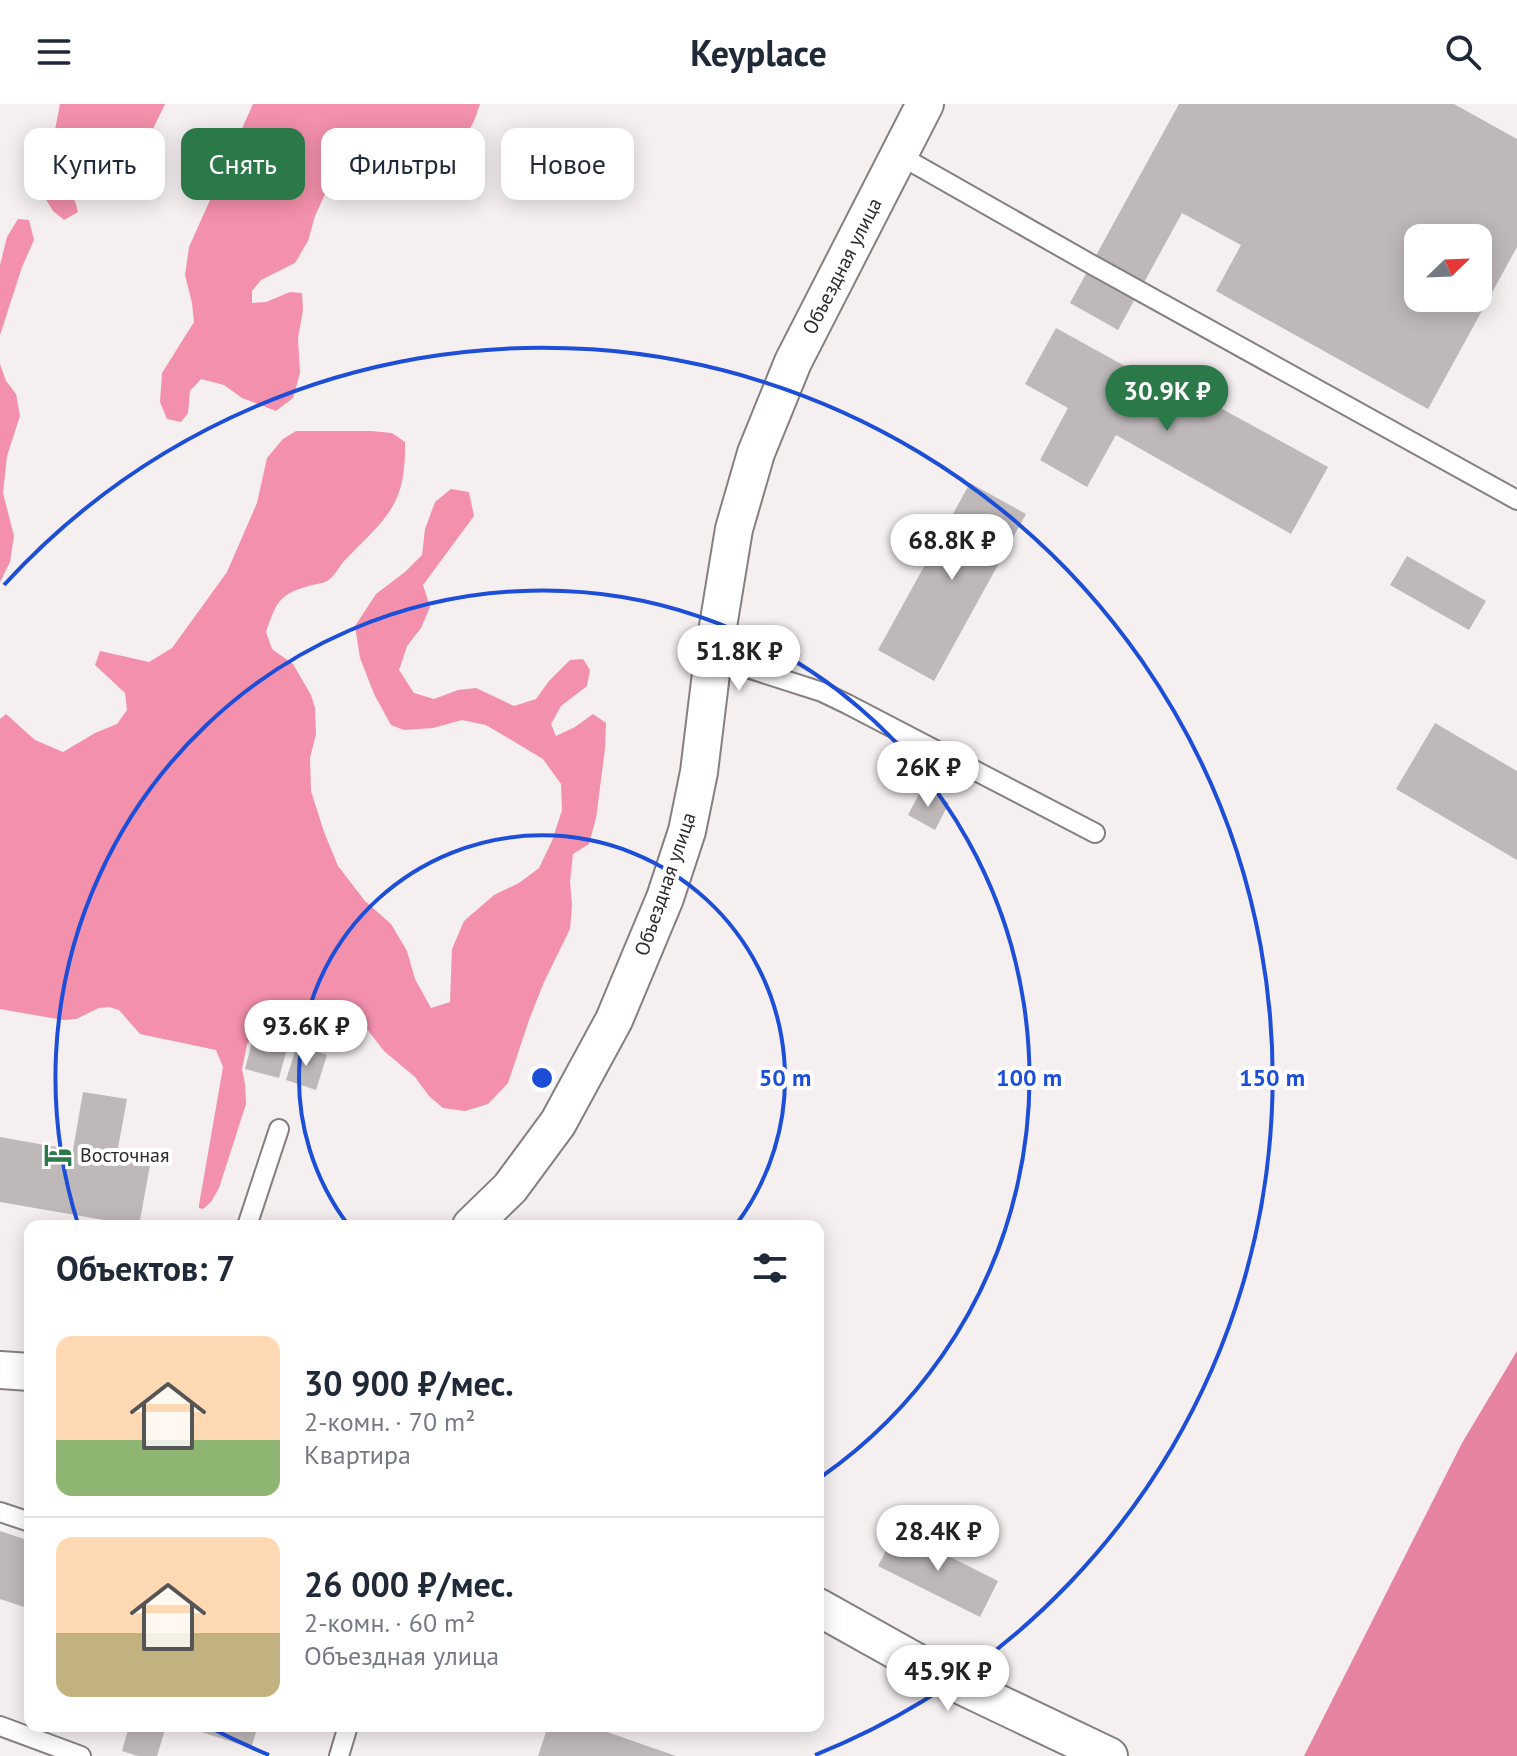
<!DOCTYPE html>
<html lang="ru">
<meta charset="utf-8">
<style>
body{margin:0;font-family:"PT Sans",sans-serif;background:#f6f6f7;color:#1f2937;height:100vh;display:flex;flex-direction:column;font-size:30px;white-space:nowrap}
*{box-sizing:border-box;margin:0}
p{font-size:26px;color:#747a83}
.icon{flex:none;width:44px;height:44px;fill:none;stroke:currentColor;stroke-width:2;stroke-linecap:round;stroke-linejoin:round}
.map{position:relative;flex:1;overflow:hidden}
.sheet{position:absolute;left:24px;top:1116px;width:800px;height:512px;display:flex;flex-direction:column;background:#fff;border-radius:16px;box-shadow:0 4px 20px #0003}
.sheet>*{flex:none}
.banner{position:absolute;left:24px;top:24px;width:800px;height:72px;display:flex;gap:16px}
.needle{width:52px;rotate:67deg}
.fabs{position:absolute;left:1404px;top:120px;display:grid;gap:16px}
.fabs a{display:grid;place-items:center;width:88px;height:88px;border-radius:16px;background:#fff;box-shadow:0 4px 20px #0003;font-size:40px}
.price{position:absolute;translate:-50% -68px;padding:0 18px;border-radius:28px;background:#fff;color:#222;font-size:26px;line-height:52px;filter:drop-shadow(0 2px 4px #0008)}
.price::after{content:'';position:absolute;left:50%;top:48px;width:24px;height:18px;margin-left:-12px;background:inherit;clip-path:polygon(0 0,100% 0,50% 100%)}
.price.active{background:#2b7948;color:#fff}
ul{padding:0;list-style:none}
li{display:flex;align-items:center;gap:24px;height:200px;padding:0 32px}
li+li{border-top:2px solid #e0e1e3}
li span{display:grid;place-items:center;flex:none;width:224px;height:160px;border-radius:16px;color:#555}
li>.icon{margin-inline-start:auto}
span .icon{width:96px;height:96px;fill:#fffc;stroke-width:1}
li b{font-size:34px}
h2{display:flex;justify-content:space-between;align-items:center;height:96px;padding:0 32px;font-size:34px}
.chip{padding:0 28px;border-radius:16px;background:#fff;box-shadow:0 4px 20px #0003;font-size:28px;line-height:72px}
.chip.active{background:#2b7948;color:#fff}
header{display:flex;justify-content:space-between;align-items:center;height:104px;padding:0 32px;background:#fff;font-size:36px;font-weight:800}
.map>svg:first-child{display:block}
.forest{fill:#f390ab}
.water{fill:#e6849f}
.building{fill:#beb8b9;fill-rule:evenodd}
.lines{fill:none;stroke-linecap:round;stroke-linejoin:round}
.service-casing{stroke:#857f80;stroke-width:22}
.minor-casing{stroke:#857f80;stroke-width:40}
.service{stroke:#fff;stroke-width:18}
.minor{stroke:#fff;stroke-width:36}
.ring{fill:none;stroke:#1d4ed8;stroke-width:4}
.labels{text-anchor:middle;stroke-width:8;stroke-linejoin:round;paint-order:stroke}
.street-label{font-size:20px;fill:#2d2b2c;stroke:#fff}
.poi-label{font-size:20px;fill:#2d2b2c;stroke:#fff;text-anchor:start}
.centre{fill:#1d4ed8;stroke:#fff;stroke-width:4}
.ring-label{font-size:24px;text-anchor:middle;font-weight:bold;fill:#1d4ed8;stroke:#fff;stroke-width:8;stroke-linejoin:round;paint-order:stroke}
</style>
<header><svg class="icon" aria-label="menu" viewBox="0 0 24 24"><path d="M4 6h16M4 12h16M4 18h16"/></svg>Keyplace<svg class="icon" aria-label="search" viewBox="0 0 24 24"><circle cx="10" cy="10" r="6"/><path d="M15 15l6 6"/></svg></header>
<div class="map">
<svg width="1517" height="1652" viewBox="0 0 1517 1652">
<rect width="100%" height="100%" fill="#f5eff0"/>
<path class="forest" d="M 60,0 L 165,0 L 124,85 L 105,92 C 94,77 84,66 64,69 L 64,83 L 75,97 L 78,108 L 64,116 L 53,107 L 42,89 L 40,65 L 55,26 Z
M 253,0 L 480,0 L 474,17 L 461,41 L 446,51 L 413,61 L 386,57 L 363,60 L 341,70 L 326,88 L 315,112 L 308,137 L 295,159 L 261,176 L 252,187 L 252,199 L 266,198 L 290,188 L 302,189 L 303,206 L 298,234 L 300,269 L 293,294 L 276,307 L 242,294 L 224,281 L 201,275 L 190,287 L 188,309 L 181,318 L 167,315 L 160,298 L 162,269 L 194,218 L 192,199 L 185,171 L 189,143 Z
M 18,115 L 29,116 L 34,136 L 22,163 L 0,231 L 0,161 L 7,133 Z
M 0,260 L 6,277 L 16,290 L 20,312 L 7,352 L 3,389 L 14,432 L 10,458 L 0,478 Z
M 296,327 L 371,327 L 392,329 L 405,338 C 406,401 388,412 347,454 C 340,460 335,473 327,477 C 322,480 314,480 309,482 C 278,490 276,500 266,528 L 272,545 L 293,560 L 311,591 L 315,604 L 316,630 L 310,654 L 311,687 L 324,728 L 338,762 L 365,797 L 391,820 L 407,847 L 415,875 L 431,904 L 450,898 L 452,845 L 464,817 L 494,791 L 519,779 L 539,764 L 552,737 L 562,706 L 561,680 L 543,655 L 486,621 L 462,616 L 433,624 L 404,626 L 391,621 L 374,590 L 360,554 L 355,522 L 376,490 L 405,468 L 422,451 L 425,425 L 435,398 L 451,385 L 469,388 L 474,412 L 423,481 L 430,503 L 421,524 L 407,542 L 399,566 L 414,589 L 434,595 L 458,586 L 476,584 L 514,602 L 536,595 L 549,577 L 570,556 L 583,555 L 590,566 L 587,582 L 561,602 L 551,620 L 556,632 L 575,623 L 593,610 L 606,619 L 605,645 L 596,714 L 589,740 L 573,750 L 570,778 L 572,801 L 570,825 L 544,878 L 529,916 L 508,979 L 488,1000 L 465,1007 L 443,1004 L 429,992 L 415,973 L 384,947 L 359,915 L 344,901 L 328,897 L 318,905 L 311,919 L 301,928 L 287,935 L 255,933 L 250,936 L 247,940 L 242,965 L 245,980 L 246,1000 L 219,1084 L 211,1098 L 203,1105 L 199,1104 L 199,1101 L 223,963 L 216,946 L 140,930 L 119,906 L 109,903 L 99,904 L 76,915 L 63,916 L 0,905 L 0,615 L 6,610 L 35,636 L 63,648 L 95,629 L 117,620 L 127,606 L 125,589 L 95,561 L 100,547 L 149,558 L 172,544 L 227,468 L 257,399 L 267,354 L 283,335 Z"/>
<path class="water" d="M 1517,1247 L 1517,1652 L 1304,1652 L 1462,1339 Z"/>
<path class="building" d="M 1179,0 L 1454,0 L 1517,35 L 1517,143 L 1428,305 L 1216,187 L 1241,141 L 1182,109 L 1118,226 L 1070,199 ZM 1418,134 L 1478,134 L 1478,194 L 1418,194 Z
M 1056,224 L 1199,303 L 1204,295 L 1328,363 L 1291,430 L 1116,331 L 1087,383 L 1040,356 L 1068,304 L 1025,280 Z
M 970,379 L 1026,410 L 934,577 L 878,546 Z
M 1407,452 L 1486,497 L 1469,526 L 1390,481 Z
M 1435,619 L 1517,667 L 1517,756 L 1396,685 Z
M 922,684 L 949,699 L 935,726 L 908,711 Z
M 252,938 L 286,948 L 279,974 L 245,965 Z
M 297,941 L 327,951 L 316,986 L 286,976 Z
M 83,988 L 127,995 L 116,1055 L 150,1061 L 139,1122 L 0,1098 L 0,1033 L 73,1046 Z
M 897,1426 L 998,1477 L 980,1513 L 878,1462 Z
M 0,1427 L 30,1437 L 30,1505 L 0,1495 Z
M 129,1622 L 166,1622 L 157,1652 L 138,1652 L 122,1647 Z
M 193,1622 L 258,1622 L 251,1644 L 192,1625 Z
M 548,1622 L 590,1622 L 676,1652 L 538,1652 Z"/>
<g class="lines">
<defs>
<path id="service" d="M 899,51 L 1089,159 L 1517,396
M 713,553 L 822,588 L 847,600 L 1095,729
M 247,1122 L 279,1025
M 0,1408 L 30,1418
M 0,1622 L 81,1652
M 339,1652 L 348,1622"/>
<path id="minor" d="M 471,1122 L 510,1084 L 558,1019 L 614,916 L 665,794 L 687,727 L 699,668 L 713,553 L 734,425 L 756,349 L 793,258 L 925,0
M 0,1266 L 30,1268
M 818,1503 L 945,1574 L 1109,1652"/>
</defs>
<use href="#service" class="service-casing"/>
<use href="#minor" class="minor-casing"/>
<use href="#service" class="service"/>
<use href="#minor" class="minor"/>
</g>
<g class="ring">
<path d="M349 1122A243 243 0 1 1 735 1122"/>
<path d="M78 1120A487 487 0 1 1 821 1373"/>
<path d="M269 1651A730 730 0 0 1 211 1624M4 481A730 730 0 1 1 815 1651"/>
</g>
<defs>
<symbol id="hotel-bare" viewBox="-9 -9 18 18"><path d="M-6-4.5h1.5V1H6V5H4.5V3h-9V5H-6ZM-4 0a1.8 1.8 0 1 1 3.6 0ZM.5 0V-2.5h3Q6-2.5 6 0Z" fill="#2b7948" stroke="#fff" stroke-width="2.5" paint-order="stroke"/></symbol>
</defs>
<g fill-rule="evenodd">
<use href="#hotel-bare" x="38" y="1031" width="40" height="40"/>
</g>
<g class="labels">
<g class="street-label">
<text transform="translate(842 162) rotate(-63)" y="7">Объездная улица</text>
<text transform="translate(665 780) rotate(-71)" y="7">Объездная улица</text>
</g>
<g class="poi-label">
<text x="80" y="1058">Восточная</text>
</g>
</g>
<circle cx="542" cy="974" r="12" class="centre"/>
<g class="ring-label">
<text x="785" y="982">50 m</text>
<text x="1029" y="982">100 m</text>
<text x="1272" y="982">150 m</text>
</g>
</svg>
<div class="fabs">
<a><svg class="needle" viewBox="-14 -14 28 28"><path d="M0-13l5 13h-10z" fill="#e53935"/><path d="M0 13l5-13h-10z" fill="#747a83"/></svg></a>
</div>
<b class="price active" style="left:1167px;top:329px">30.9K ₽</b>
<b class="price" style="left:952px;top:478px">68.8K ₽</b>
<b class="price" style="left:739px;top:589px">51.8K ₽</b>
<b class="price" style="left:928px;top:705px">26K ₽</b>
<b class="price" style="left:306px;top:964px">93.6K ₽</b>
<b class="price" style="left:938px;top:1469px">28.4K ₽</b>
<b class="price" style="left:948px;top:1609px">45.9K ₽</b>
<div class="banner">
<a class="chip">Купить</a>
<a class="chip active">Снять</a>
<a class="chip">Фильтры</a>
<a class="chip">Новое</a>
</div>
<section class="sheet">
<h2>Объектов: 7<svg class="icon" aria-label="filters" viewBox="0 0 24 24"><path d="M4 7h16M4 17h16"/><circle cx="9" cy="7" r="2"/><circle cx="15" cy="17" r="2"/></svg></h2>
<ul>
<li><span style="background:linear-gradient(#ffd9b3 65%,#8fb573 0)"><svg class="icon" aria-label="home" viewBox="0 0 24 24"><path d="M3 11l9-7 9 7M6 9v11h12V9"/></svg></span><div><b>30 900 ₽/мес.</b><p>2-комн. · 70 m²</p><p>Квартира</p></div></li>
<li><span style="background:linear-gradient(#ffd9b3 60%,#c2b280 0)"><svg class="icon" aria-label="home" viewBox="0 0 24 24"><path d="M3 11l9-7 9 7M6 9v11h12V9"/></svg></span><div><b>26 000 ₽/мес.</b><p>2-комн. · 60 m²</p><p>Объездная улица</p></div></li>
</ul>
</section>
</div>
